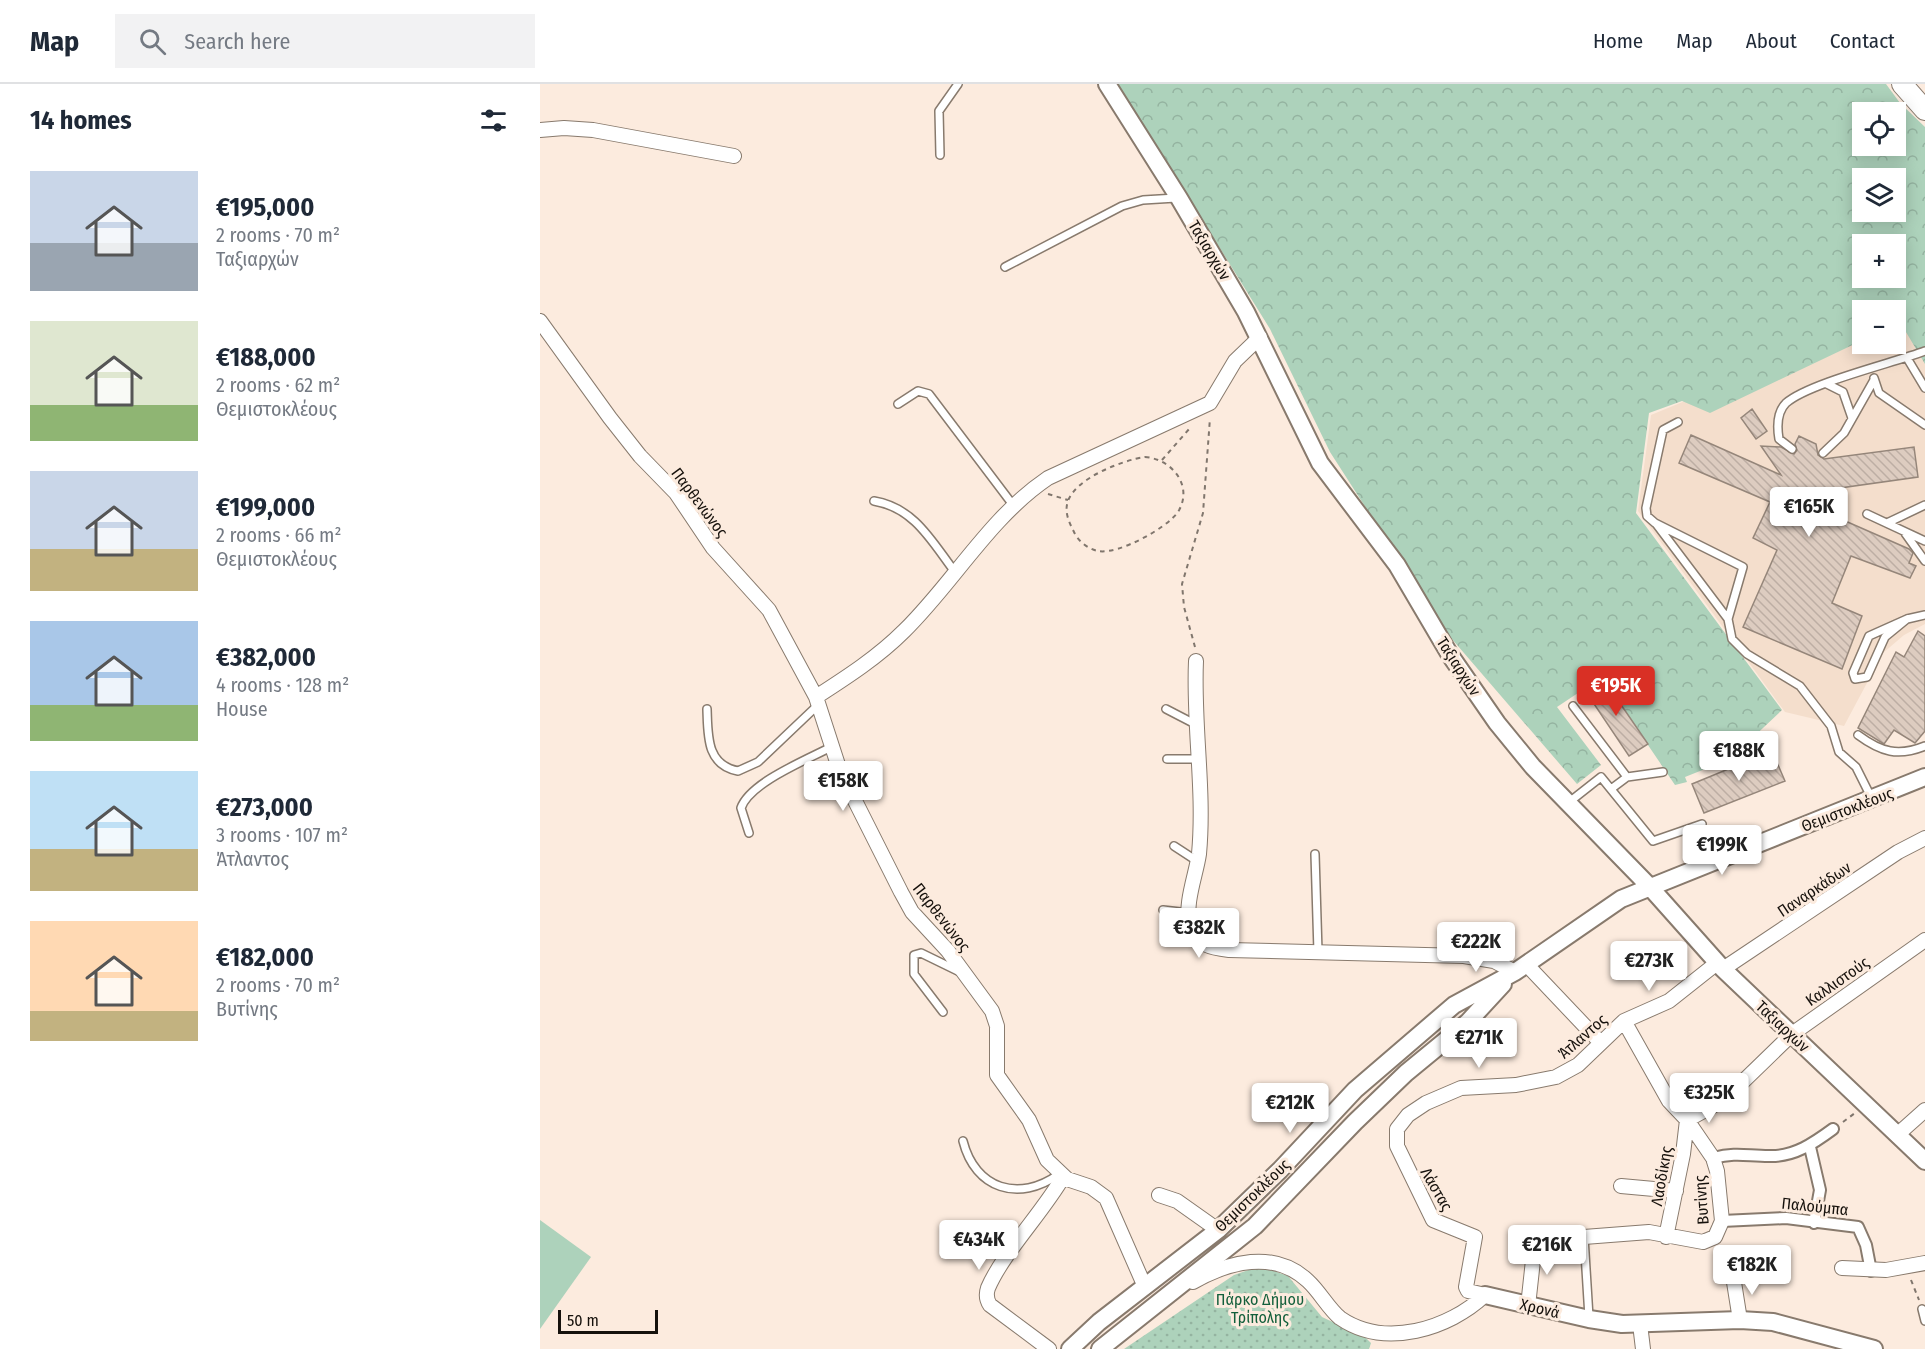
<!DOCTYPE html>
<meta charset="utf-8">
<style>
body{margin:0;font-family:"Fira Sans Condensed",sans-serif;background:#f2f2f3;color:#1f2937;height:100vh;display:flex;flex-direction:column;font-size:22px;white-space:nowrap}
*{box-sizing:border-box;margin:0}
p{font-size:20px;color:#747a83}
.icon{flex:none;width:33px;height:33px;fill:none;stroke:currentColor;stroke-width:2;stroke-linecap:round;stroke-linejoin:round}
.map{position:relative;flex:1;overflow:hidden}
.drawer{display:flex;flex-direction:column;background:#fff;width:540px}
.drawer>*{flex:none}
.fabs{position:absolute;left:1312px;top:18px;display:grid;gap:12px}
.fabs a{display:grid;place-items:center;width:54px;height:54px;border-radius:0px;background:#fff;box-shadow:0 3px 15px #0003;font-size:30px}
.scale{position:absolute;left:18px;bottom:15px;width:100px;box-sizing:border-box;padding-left:6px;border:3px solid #16110c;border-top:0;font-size:16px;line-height:21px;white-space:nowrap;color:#16110c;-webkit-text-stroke:4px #fcebde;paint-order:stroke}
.price{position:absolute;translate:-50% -51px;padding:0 14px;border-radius:6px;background:#fff;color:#222;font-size:20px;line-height:39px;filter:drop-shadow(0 2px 3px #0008)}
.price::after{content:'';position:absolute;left:50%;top:36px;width:18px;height:14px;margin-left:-9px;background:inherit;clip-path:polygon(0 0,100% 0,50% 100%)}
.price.selected{background:#d93025;color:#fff}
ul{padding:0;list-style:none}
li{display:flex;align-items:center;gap:18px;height:150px;padding:0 30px}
li span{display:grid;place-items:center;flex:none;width:168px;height:120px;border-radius:0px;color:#555}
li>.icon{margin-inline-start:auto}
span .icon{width:72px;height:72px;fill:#fffc;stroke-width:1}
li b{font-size:26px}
h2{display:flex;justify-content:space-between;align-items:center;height:72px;padding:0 30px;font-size:26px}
header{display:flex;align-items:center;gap:36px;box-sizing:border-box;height:84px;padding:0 30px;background:#fff;border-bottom:2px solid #e0e1e3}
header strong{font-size:28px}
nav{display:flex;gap:33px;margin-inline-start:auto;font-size:21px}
.search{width:420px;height:54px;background:#f2f2f3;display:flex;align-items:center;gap:15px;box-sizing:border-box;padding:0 21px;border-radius:0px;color:#747a83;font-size:22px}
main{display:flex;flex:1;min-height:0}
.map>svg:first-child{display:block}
.built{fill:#f4decc}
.green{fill:url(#green-dots)}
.forest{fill:url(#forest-crowns);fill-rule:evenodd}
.pitch{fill:#add2bb}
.building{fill:url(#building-back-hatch);stroke:#95867a;stroke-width:1.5}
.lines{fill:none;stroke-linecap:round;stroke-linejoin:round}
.service-casing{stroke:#887a6d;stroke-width:10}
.pedestrian-casing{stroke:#887a6d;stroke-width:14}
.minor-casing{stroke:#887a6d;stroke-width:16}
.tertiary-casing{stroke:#887a6d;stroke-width:20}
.secondary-casing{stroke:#887a6d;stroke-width:22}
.path{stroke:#80766d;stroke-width:2;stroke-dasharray:4.5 4.5;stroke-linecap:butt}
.service{stroke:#fff;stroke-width:7}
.pedestrian{stroke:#fff;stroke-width:10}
.minor{stroke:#fff;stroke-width:14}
.tertiary{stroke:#fff;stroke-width:16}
.secondary{stroke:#fff;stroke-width:20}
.labels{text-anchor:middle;stroke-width:6;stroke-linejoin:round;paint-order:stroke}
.street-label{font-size:16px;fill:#16110c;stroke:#fcebde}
.park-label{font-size:16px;fill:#135f3b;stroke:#fcebde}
</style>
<header>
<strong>Map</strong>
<div class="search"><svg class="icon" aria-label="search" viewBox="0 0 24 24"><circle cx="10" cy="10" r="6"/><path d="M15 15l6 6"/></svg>Search here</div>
<nav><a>Home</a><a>Map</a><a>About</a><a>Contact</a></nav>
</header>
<main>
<section class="drawer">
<h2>14 homes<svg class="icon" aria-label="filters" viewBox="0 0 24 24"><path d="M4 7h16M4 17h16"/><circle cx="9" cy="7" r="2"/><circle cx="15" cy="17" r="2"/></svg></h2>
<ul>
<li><span style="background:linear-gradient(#c9d6e8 60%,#9aa5b1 0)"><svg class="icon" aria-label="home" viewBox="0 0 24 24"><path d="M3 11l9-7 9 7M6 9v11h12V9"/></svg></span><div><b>€195,000</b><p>2 rooms · 70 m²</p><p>Ταξιαρχών</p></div></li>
<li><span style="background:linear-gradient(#dfe7d0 70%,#8fb573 0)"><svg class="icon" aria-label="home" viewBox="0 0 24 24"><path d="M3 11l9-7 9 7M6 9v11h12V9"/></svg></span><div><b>€188,000</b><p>2 rooms · 62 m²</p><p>Θεμιστοκλέους</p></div></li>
<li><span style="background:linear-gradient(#c9d6e8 65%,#c2b280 0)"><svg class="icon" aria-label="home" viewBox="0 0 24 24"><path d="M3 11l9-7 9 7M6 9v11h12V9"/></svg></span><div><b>€199,000</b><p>2 rooms · 66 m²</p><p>Θεμιστοκλέους</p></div></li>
<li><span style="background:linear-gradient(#a9c7e8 70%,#8fb573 0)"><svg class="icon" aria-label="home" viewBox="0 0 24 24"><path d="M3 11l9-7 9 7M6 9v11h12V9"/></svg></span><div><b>€382,000</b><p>4 rooms · 128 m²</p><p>House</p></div></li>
<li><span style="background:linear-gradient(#bfe0f5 65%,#c2b280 0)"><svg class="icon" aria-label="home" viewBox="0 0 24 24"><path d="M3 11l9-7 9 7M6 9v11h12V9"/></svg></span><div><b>€273,000</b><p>3 rooms · 107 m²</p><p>Άτλαντος</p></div></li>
<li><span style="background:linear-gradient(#ffd9b3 75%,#c2b280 0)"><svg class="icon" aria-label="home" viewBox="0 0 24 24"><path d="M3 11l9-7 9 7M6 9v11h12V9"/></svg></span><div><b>€182,000</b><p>2 rooms · 70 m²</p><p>Βυτίνης</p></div></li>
</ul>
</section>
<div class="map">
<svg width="1385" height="1265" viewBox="0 0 1385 1265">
<defs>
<pattern id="green-dots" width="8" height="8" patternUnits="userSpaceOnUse" patternTransform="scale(1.5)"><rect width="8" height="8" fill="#add2bb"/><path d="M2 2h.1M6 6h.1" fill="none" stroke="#94b3a0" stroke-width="1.8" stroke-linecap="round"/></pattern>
<pattern id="forest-crowns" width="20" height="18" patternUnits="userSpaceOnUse" patternTransform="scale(1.5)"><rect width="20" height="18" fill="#add2bb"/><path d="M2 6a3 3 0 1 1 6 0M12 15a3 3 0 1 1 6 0" fill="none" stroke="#94b3a0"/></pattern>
<pattern id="building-back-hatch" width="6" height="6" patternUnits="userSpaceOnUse" patternTransform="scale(1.5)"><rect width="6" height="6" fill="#ddccc0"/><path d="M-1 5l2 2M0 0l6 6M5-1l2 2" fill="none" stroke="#bdaea4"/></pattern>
</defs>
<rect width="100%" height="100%" fill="#fcebde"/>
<path class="built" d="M 1385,207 L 1385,540 L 1364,551 L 1343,569 L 1304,642 L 1245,628 L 1098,427 L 1111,331 L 1230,282 L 1323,236 L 1323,260 L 1356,260 L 1356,226 Z"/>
<path class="green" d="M 720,1182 L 748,1192 L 782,1233 L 825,1253 L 831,1259 L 829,1265 L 584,1265 L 694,1191 Z"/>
<path class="forest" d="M 578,0 L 1346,0 L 1360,19 L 1385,43 L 1385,280 L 1360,238 L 1356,239 L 1356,226 L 1323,226 L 1323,256 L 1170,329 L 1142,317 L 1109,329 L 1096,429 L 1242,626 L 1190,675 L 1145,693 L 1147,698 L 1135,701 L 1062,593 L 1017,623 L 1061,681 L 1037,700 L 905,547 L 790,368 L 730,245 ZM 1323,28 L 1356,28 L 1356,62 L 1323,62 ZM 1323,94 L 1356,94 L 1356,128 L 1323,128 ZM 1323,160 L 1356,160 L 1356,194 L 1323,194 Z"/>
<path class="pitch" d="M 0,1136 L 51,1173 L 0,1245 Z"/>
<path class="building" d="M 1212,325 L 1227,347 L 1216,355 L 1201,334 Z
M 1151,351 L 1241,391 L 1221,362 L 1241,363 L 1254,370 L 1257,366 L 1255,360 L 1259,352 L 1276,360 L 1278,371 L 1284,375 L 1374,363 L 1378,393 L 1286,406 L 1287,429 L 1369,465 L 1373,469 L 1369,479 L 1376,482 L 1370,494 L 1311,472 L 1292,519 L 1322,532 L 1302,585 L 1203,543 L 1237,466 L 1213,454 L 1230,418 L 1139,379 Z
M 1378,547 L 1385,552 L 1385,647 L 1375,659 L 1354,646 L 1344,660 L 1318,644 L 1356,568 L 1364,573 Z
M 1062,593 L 1108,660 L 1089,672 L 1044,605 Z
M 1232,667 L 1245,697 L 1164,729 L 1152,700 Z"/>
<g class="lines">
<defs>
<path id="service" d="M 400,71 L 399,27 L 418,0
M 465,183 L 582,122 L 603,116 L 636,114
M 1367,274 L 1385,304
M 1334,294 L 1339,309 L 1385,341
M 1287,300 L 1303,308 L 1312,334
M 358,320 L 378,307 L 389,310 L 473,421
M 1138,338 L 1123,346 L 1106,424 L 1107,432 L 1115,439 L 1203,483 L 1188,535 L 1192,555 L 1207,570 L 1260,602 L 1291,642 L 1299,668 L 1316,683 L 1331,713
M 1252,365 L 1239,355 C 1237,343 1237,328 1246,319 C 1269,299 1353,279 1385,267
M 1283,369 L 1304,349 L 1334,296
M 334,417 C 375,424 392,458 415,488
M 1327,430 L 1385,457
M 1347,439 L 1385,421
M 1117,441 L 1188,535
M 1365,449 L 1385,477
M 1367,535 L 1345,553 L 1327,593 L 1315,595 L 1313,589 L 1329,552 L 1367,535 L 1385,531
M 1033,622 L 1087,693
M 167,625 C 168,651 166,681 198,687 L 218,678 L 279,620
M 626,625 L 655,640
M 1318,651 C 1341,668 1358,673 1385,662
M 627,675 L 657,675
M 1071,705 L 1087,693 L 1123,688
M 1028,719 L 1061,693 L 1113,757 L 1162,740
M 209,749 L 201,724 C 210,698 269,675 293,662
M 634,762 L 657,777
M 775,770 L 778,868
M 623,826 L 649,829
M 403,928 L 374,890 L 374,871 L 381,869 L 420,888
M 423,1057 C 435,1105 479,1119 519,1090
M 1044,1153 L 1049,1233
M 1382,1225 L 1385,1237"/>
<path id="pedestrian" d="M 1270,1063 L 1280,1106 L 1274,1139
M 1173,1074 C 1197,1068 1206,1072 1229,1072 C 1254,1073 1274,1059 1293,1045
M 1182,1137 L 1246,1134 L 1318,1143 L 1326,1161 L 1331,1187"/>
<path id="minor" d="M 0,46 L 24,44 L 53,46 L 194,72
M 0,237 L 70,334 L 100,372 L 136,409 L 173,464 L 229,526 L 276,613 L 300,687 L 361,808 L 372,828 L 408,867 L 452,927 L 457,942 L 457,991 L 489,1036 L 507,1076 L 527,1095 L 551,1103 L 566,1114 L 605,1203
M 656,577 C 653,641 665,706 659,770 C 656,791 644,820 650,842 C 655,861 672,864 689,866 L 924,872 L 954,877 L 975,888
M 276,613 C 307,593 338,573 364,547 C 414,498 449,434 508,394 L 670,319 L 695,277 L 720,253
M 986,880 L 1060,958
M 1183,885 L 1358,768 L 1385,754
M 1357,1051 L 1385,1026
M 1081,1102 L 1136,1107
M 619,1111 L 637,1117 L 678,1146
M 1044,1153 L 1109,1148 L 1163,1158 L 1175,1153 L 1182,1137 L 1177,1087 L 1173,1074 L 1147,1036 L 1129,1017 L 1084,937
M 1126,1153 L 1143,1070 L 1147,1036 L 1185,1015 L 1252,950 L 1385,856
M 1302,1184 L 1346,1186 L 1385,1179
M 1193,1192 L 1200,1236
M 653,1198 C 688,1178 734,1165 768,1197 C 780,1208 788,1224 800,1234 C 845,1265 909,1245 945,1211
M 945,1211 L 928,1207 L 926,1203 L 935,1153 L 893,1136 L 857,1062 L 857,1045 L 868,1031 L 886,1019 L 921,1004 L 976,1001 L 1016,993 L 1038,981 L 1084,937 L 1129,917 L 1177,879
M 988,1222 L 995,1158
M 1100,1240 L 1103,1265
M 509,1265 L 450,1221 C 446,1215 446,1210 448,1204 C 463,1169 503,1128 523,1093"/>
<path id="tertiary" d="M 567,0 L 639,114 L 706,228 L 780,379 L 857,481 L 910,571 L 957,639 L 993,683 L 1109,802 L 1183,885 L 1385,1077
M 945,1211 L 1049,1235 L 1082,1240 L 1200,1236 L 1233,1238 L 1334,1265
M 530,1265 L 559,1238 L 678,1146 L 740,1086 L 815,1006 L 914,921 L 975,888 L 1081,815 L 1385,693
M 560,1265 L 715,1142 L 815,1038 L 866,989 L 928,938 L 963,900"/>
<path id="secondary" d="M 1362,0 L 1385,26"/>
</defs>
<use href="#service" class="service-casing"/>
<use href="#pedestrian" class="pedestrian-casing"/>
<use href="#minor" class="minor-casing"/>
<use href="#tertiary" class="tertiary-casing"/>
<use href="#secondary" class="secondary-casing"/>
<path class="path" d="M 605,373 C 632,375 654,402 638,428 C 627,444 578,471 558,467 C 548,465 538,457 534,448 C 529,438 524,428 528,417 C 536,394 583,376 605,373 Z
M 622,376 L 650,344
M 508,410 L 528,416
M 655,563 L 644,523 L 642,500 L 663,429 L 670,334
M 1303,1038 L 1315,1029
M 1006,1155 L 1031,1154
M 1175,1168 L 1182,1188
M 1371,1196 L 1379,1216"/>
<use href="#service" class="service"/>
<use href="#pedestrian" class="pedestrian"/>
<use href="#minor" class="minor"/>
<use href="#tertiary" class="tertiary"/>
<use href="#secondary" class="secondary"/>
</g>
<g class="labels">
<g class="street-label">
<text transform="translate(670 166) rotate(59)" y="6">Ταξιαρχών</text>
<text transform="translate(160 418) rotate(53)" y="6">Παρθενώνος</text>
<text transform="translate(919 582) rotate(57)" y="6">Ταξιαρχών</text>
<text transform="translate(1307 725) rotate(-21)" y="6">Θεμιστοκλέους</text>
<text transform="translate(1274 805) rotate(-34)" y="6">Παναρκάδων</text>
<text transform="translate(402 833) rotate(52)" y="6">Παρθενώνος</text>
<text transform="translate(1297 897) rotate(-35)" y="6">Καλλιστούς</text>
<text transform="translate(1243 942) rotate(43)" y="6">Ταξιαρχών</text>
<text transform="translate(1042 952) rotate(-41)" y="6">Άτλαντος</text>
<text transform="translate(1121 1092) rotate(-80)" y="6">Λαοδίκης</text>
<text transform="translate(897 1105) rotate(60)" y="6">Λάστας</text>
<text transform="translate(712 1111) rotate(-44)" y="6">Θεμιστοκλέους</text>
<text transform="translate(1161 1116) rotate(-94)" y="6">Βυτίνης</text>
<text transform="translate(1275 1122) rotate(6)" y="6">Παλούμπα</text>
<text transform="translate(1000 1224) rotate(13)" y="6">Χρονά</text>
</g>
<g class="park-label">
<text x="720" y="1221">Πάρκο Δήμου<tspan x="720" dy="18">Τρίπολης</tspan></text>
</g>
</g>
</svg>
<div class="fabs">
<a><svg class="icon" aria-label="locate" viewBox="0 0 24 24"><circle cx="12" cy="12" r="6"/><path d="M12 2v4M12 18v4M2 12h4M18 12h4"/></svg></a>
<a><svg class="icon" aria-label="layers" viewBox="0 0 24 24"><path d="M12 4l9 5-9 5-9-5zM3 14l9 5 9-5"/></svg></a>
<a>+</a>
<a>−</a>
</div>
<div class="scale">50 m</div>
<b class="price" style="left:1269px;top:454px">€165K</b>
<b class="price selected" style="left:1076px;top:633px">€195K</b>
<b class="price" style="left:1199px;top:698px">€188K</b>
<b class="price" style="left:303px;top:728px">€158K</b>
<b class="price" style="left:1182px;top:792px">€199K</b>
<b class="price" style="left:659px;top:875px">€382K</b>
<b class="price" style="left:936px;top:889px">€222K</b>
<b class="price" style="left:1109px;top:908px">€273K</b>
<b class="price" style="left:939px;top:985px">€271K</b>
<b class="price" style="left:1169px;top:1040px">€325K</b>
<b class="price" style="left:750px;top:1050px">€212K</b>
<b class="price" style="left:439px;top:1187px">€434K</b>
<b class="price" style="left:1007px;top:1192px">€216K</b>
<b class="price" style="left:1212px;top:1212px">€182K</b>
</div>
</main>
